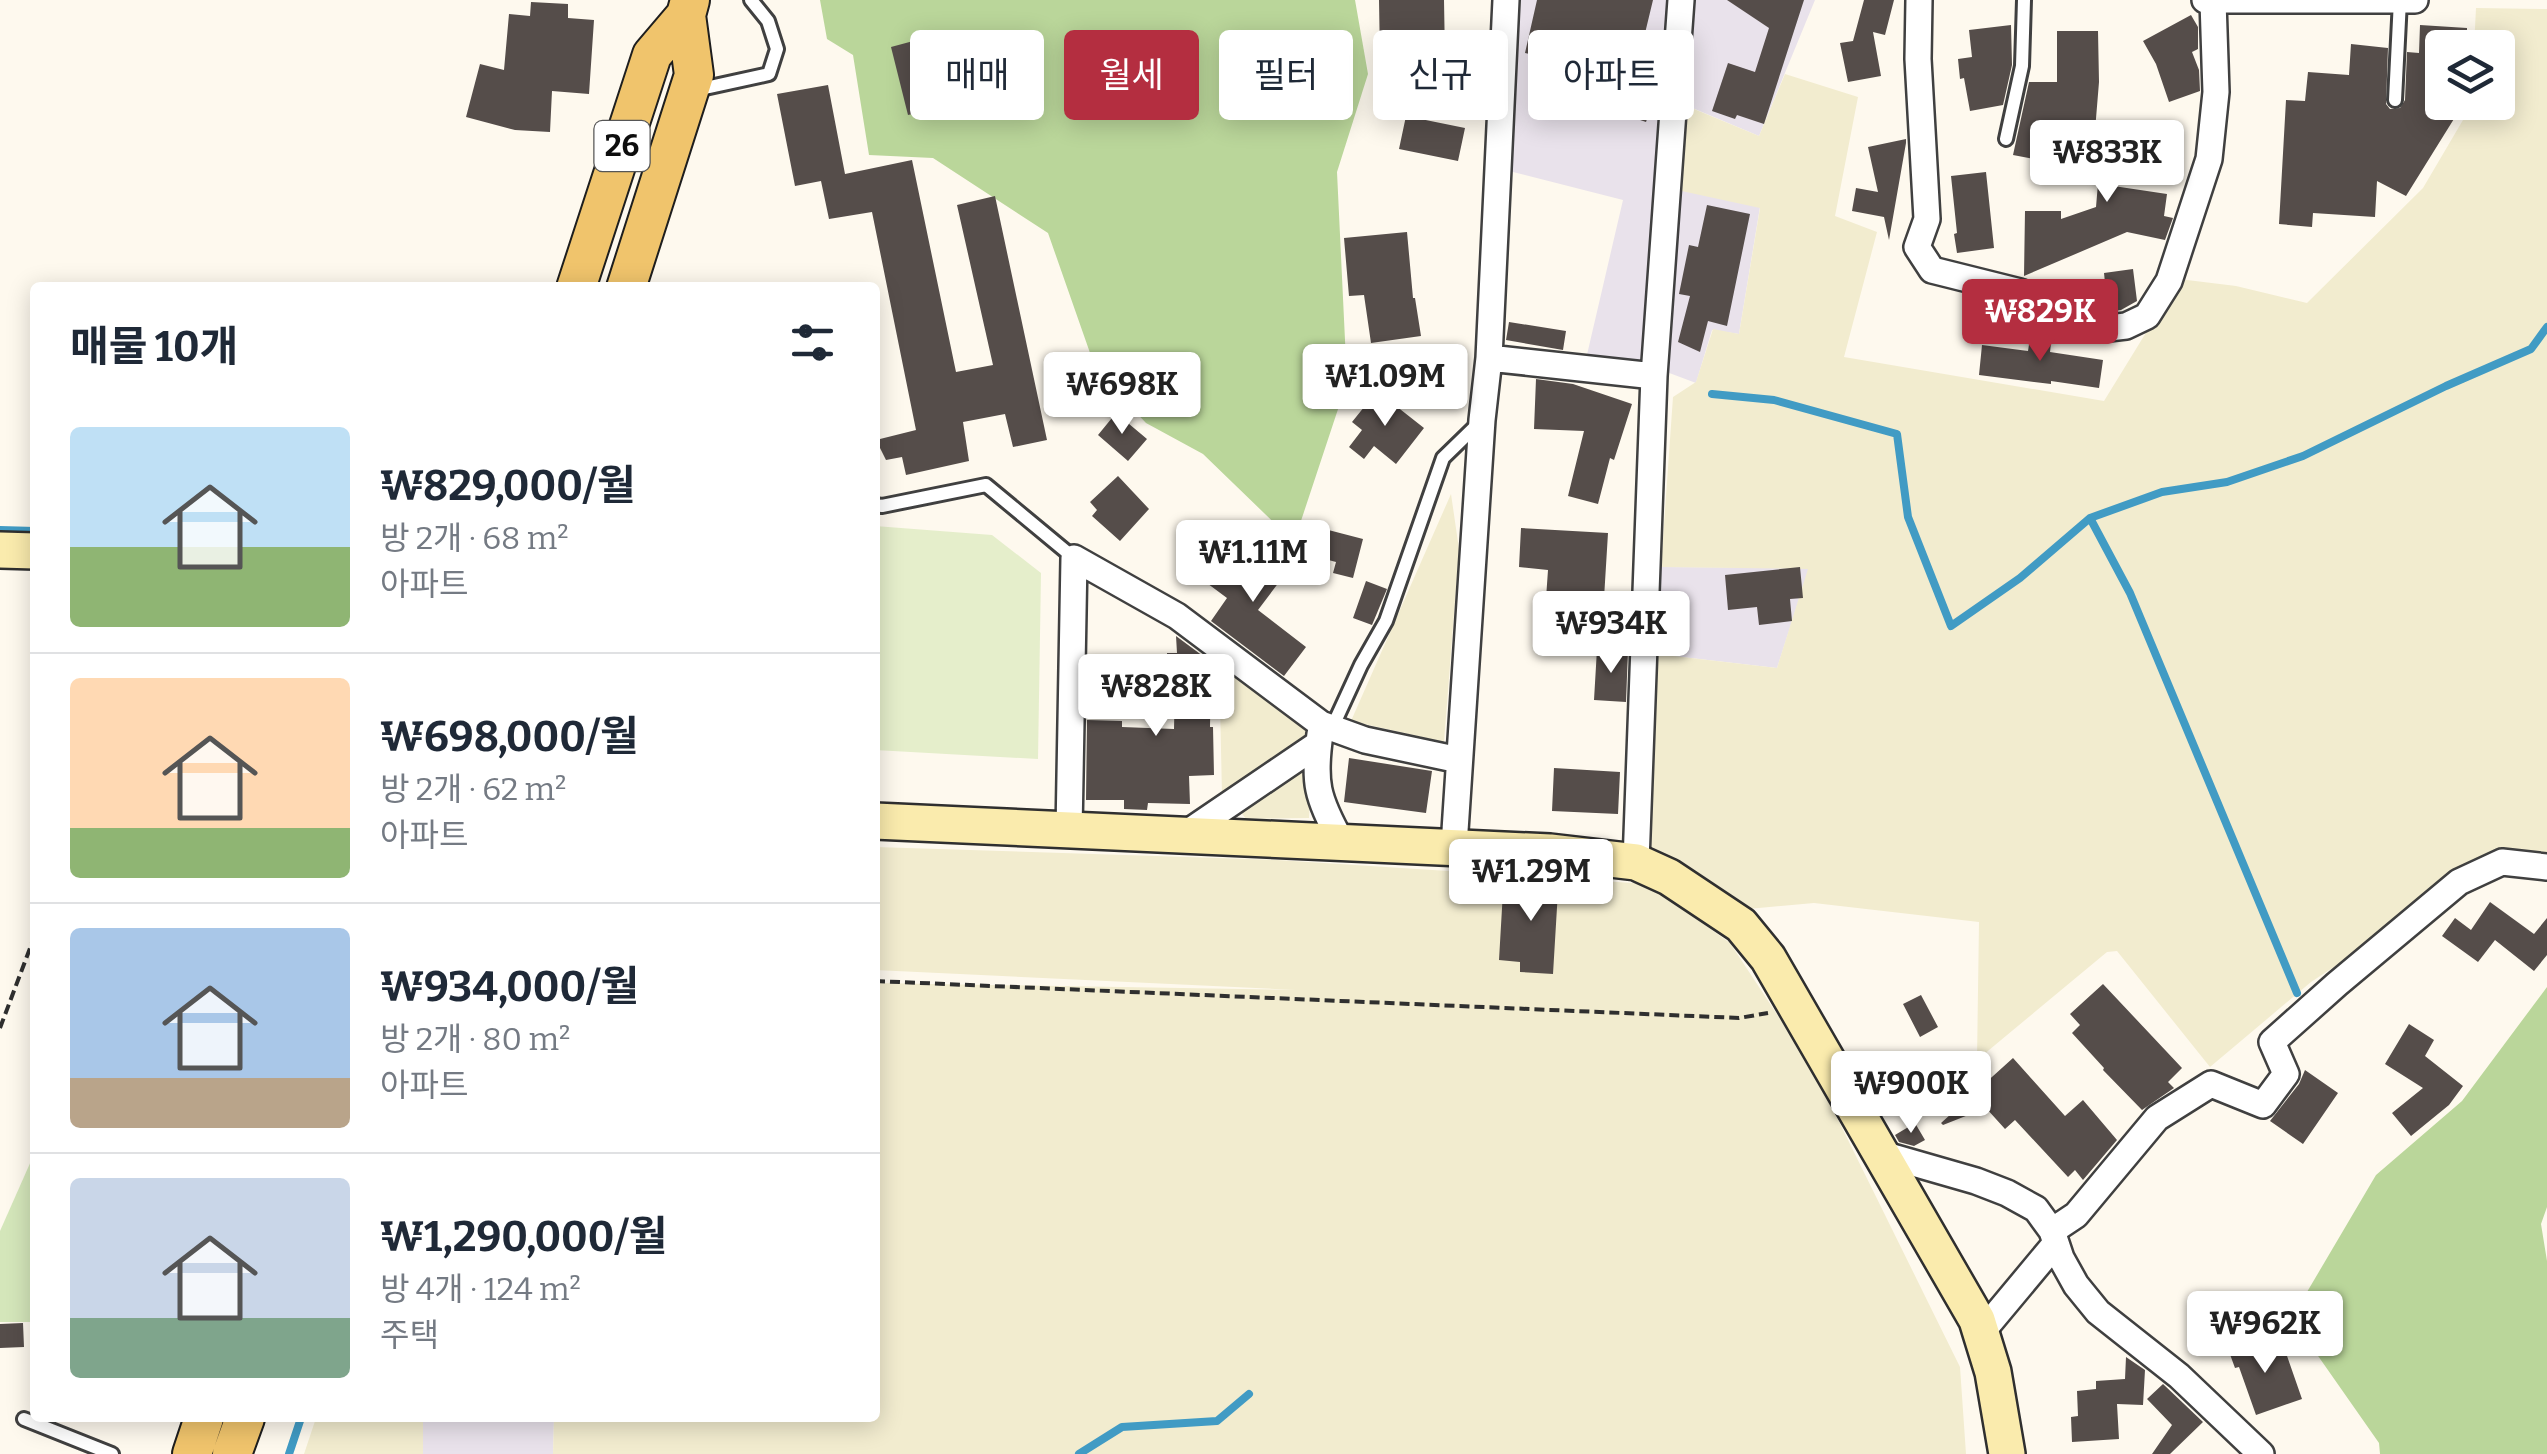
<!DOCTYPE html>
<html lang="ko">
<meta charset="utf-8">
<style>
body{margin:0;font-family:Bitter,"Noto Sans KR",serif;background:#f6f6f7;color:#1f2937;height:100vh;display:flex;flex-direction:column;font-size:38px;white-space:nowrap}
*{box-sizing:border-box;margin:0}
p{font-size:32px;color:#747a83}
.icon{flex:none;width:55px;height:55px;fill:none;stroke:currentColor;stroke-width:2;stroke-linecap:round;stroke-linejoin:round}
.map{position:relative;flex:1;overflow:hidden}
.details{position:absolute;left:30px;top:282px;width:850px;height:1140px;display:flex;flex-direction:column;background:#fff;border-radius:10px;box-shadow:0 5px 25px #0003}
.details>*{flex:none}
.guide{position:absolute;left:910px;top:30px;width:950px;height:90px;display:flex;gap:20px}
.controls{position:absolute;left:2425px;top:30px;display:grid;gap:20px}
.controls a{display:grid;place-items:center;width:90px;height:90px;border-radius:10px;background:#fff;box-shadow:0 5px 25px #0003;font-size:50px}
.price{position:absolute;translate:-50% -85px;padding:0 22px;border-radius:10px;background:#fff;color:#222;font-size:32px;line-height:65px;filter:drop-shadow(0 2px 5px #0008)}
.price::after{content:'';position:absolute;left:50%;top:60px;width:30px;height:22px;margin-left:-15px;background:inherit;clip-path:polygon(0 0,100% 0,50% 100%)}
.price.current{background:#b42e40;color:#fff}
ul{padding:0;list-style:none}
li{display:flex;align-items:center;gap:30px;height:250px;padding:0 40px}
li+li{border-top:2px solid #e0e1e3}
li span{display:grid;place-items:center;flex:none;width:280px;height:200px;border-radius:10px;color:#555}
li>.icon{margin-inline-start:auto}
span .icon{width:120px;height:120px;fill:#fffc;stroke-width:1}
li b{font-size:42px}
h2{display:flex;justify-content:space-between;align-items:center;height:120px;padding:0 40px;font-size:42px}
.tag{padding:0 35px;border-radius:10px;background:#fff;box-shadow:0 5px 25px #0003;font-size:35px;line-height:90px}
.tag.current{background:#b42e40;color:#fff}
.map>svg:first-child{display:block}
.industrial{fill:#e9e2eb}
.farmland{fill:#f2eccf}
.green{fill:#d4e6ba}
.forest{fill:#bad69a}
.pitch{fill:#e5eecb}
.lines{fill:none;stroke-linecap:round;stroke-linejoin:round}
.stream{stroke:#419bc4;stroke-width:8}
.building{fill:#554d4a}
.lane-casing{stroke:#404040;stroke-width:18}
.street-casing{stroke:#404040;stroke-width:30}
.secondary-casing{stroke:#2f2f2f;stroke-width:40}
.primary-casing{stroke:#1e1e1e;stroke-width:42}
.path{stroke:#2f2f2f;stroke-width:4;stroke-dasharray:10 5;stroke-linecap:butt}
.lane{stroke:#fff;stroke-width:12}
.street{stroke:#fff;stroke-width:25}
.secondary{stroke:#faebad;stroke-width:35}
.primary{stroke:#f0c46c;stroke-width:38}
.labels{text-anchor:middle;stroke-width:10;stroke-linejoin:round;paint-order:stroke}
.shield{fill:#fff;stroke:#565656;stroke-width:2.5}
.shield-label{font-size:30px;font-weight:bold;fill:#0d0d0d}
</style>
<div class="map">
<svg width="2547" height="1454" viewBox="0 0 2547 1454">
<rect width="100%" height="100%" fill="#fef9ee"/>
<path class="industrial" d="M 1509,0 L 1815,0 L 1759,136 L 1683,104 L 1760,207 L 1739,334 L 1712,330 L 1696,383 L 1664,371 L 1586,359 L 1623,200 L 1505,170 Z
M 1661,567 L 1809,568 L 1777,668 L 1656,654 Z
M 423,1418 L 554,1418 L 553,1454 L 423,1454 Z"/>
<path class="farmland" d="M 2476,8 L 2547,9 L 2547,859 L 2510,851 L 2311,982 L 2210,1067 L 2117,951 L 2107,952 L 1977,1060 L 1979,922 L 1814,903 L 1748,909 L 1637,852 L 1656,654 L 1777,668 L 1808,569 L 1661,567 L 1673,397 L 1696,382 L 1713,329 L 1739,334 L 1760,208 L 1677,190 L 1682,104 L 1759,136 L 1785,74 L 1858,97 L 1835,216 L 1877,232 L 1844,357 L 2104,401 L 2179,279 L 2236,286 L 2307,303 L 2423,188 L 2473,103 L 2498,102 L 2498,48 L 2474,47 Z
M 1451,494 L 1459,549 L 1444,742 L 1351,721 Z
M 1219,658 L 1311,727 L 1308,741 L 1222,795 Z
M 1305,765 L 1310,797 L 1309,818 L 1246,819 L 1237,807 Z
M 875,847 L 1277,860 L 1648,884 L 1730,943 L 1813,1069 L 1960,1367 L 1966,1454 L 553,1454 L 554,1418 L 875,1418 L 875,983 L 1296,990 L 875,970 Z
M 316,1418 L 423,1418 L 423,1454 L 304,1454 Z"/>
<path class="green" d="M 35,1152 L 35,1322 L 0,1322 L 0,1231 Z"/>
<path class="forest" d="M 820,0 L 1355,0 L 1368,74 L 1337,172 L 1347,382 L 1294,542 L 1203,454 L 1146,423 L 1096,370 L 1048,233 L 933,158 L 869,155 L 853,55 L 827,39 Z
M 2547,987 L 2547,1207 L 2541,1224 L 2547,1261 L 2547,1454 L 2380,1454 L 2379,1443 L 2295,1323 L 2307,1292 L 2376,1175 L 2462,1101 Z"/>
<path class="pitch" d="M 875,526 L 992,535 L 1041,573 L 1038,759 L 875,750 Z"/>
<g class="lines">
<path class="stream" d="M 1712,394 L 1774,400 L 1897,434 L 1908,517 L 1951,626 L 2020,578 L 2090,518 L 2162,492 L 2227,482 L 2303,456 L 2446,386 L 2531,349 L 2547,327
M 2090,518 L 2130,593 L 2297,993
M 0,530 L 35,531
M 289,1454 L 301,1418
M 1079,1454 L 1122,1427 L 1217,1421 L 1249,1394"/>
</g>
<path class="building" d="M 1379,0 L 1444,0 L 1445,58 L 1380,59 Z
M 1537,0 L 1653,0 L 1634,79 L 1658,87 L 1646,122 L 1569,96 L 1580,65 L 1525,53 Z
M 1727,0 L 1804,0 L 1764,124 L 1737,115 L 1735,119 L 1712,111 L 1728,63 L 1755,72 L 1769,28 Z
M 1864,0 L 1894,0 L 1885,35 L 1873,32 L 1881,76 L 1848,82 L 1840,43 L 1853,41 Z
M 531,2 L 568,4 L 568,18 L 594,20 L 589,94 L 552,91 L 550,132 L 515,130 L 466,117 L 480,64 L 504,70 L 509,14 L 530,16 Z
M 2191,15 L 2198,27 L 2198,49 L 2192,52 L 2199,70 L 2200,91 L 2169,102 L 2156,64 L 2143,41 Z
M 2011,25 L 2012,65 L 2003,105 L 1970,111 L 1964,78 L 1960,79 L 1958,59 L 1972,57 L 1969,30 Z
M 2420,25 L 2467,28 L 2467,48 L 2442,48 L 2442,102 L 2457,102 L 2457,114 L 2406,196 L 2377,181 L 2375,217 L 2313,213 L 2312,227 L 2279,224 L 2286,100 L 2305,101 L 2308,72 L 2349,75 L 2351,44 L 2388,48 L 2386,104 L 2390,109 L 2400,108 L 2405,100 L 2407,52 L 2419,53 Z
M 2057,31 L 2098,31 L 2099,82 L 2093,155 L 2057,153 L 2055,163 L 2013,155 L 2029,82 L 2057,82 Z
M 943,33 L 949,57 L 943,59 L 954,104 L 908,115 L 891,47 Z
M 828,85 L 845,174 L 912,160 L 956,372 L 993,365 L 957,205 L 995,196 L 1047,440 L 1013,447 L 1005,414 L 963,422 L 969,461 L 906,475 L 902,457 L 886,460 L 876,440 L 916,430 L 872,212 L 829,219 L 821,181 L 795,186 L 777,94 Z
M 1406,116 L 1465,128 L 1458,161 L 1399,149 Z
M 2173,126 L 2184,159 L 2100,184 L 2167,194 L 2164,216 L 2173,218 L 2165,240 L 2127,232 L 2024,276 L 2025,211 L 2061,211 L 2061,219 L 2096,207 L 2101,148 Z
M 1906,139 L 1906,143 L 1889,240 L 1884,217 L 1852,211 L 1856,188 L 1878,192 L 1868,147 Z
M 1986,172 L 1994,248 L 1957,253 L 1954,234 L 1957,233 L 1951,176 Z
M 1707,205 L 1750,214 L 1727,326 L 1708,321 L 1700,352 L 1678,342 L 1690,296 L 1679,294 L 1689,245 L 1698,247 Z
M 1407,232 L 1413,298 L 1415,298 L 1421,336 L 1371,343 L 1364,295 L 1349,296 L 1344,238 Z
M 2133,269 L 2137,301 L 2121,310 L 2108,312 L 2104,273 Z
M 1509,322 L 1566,331 L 1563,350 L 1506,340 Z
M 2031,332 L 2052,335 L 2050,352 L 2103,360 L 2099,388 L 2051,381 L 2051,384 L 1979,375 L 1982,345 L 2028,351 Z
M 1422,357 L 1466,364 L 1461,392 L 1417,384 Z
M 1536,379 L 1573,384 L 1632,404 L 1614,460 L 1610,458 L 1598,504 L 1568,496 L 1584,431 L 1534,429 Z
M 1377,391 L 1424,428 L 1396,464 L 1374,446 L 1364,459 L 1349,447 L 1362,430 L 1352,422 Z
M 1116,413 L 1147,439 L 1128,461 L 1098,435 Z
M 1118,476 L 1149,509 L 1120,541 L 1092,516 L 1097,510 L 1090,502 Z
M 1313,526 L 1363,539 L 1353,578 L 1333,573 L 1336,562 L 1306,554 Z
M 1521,528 L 1608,533 L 1602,631 L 1544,627 L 1548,570 L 1519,567 Z
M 1269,541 L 1295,561 L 1258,610 L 1306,647 L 1284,676 L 1211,621 L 1227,598 L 1192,572 L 1207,551 L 1242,576 Z
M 1800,567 L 1803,598 L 1790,599 L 1792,621 L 1759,625 L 1757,607 L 1728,610 L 1725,575 Z
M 1366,581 L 1387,589 L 1372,625 L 1353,618 Z
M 1176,636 L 1211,662 L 1210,727 L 1213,727 L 1214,775 L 1189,776 L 1190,804 L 1148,803 L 1147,810 L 1124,809 L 1124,800 L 1086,800 L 1087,720 L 1122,721 L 1122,727 L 1174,729 L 1175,682 L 1136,681 L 1137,655 L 1167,656 L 1167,653 L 1177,653 Z
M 1597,649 L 1628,651 L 1626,702 L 1594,700 Z
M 1349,758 L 1432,771 L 1426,813 L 1344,802 Z
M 1554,768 L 1620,772 L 1618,814 L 1552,811 Z
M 1526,872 L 1559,874 L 1553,974 L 1520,972 L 1520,962 L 1499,960 L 1503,891 L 1525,892 Z
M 2490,902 L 2534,934 L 2547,918 L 2547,955 L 2534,971 L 2495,940 L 2478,962 L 2442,936 L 2455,918 L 2471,930 Z
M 2103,984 L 2182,1068 L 2168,1082 L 2174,1088 L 2142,1110 L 2103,1070 L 2104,1068 L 2072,1033 L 2080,1025 L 2070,1014 Z
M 1921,995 L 1938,1027 L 1920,1037 L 1903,1004 Z
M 2409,1024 L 2434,1040 L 2425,1056 L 2463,1086 L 2449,1105 L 2411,1136 L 2392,1113 L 2423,1088 L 2385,1064 Z
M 2013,1058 L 2065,1116 L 2083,1100 L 2117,1140 L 2083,1180 L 2075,1170 L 2068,1177 L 2015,1120 L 2005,1129 L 1986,1108 L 1943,1125 L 1941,1123 Z
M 2305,1070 L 2338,1093 L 2303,1144 L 2270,1121 L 2299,1084 Z
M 1915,1123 L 1925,1140 L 1914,1146 L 1899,1142 L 1895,1135 Z
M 23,1323 L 24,1347 L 0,1348 L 0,1324 Z
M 2264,1336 L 2272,1357 L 2286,1353 L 2302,1399 L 2256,1415 L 2239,1367 L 2235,1368 L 2228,1349 Z
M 2126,1357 L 2145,1370 L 2143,1405 L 2117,1404 L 2119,1439 L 2072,1442 L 2071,1417 L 2078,1416 L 2077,1391 L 2096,1389 L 2096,1381 L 2125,1379 Z
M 2163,1384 L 2203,1422 L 2170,1454 L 2152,1454 L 2172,1425 L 2147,1399 Z"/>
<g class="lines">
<defs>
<path id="lane" d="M 696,90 L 769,74 L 777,49 L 768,21 L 751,0
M 2395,100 L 2400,0
M 2006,139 L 2022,66 L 2024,0
M 875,505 L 882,506 L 986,485 L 1074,558
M 1332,728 L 1361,665 L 1386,621 L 1443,458 L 1479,423
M 24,1419 L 112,1454"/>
<path id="street" d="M 1919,0 L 1918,59 L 1927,219 L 1917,247 L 1932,270 L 2020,292 L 2040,301 L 2060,316 L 2100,329 L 2126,326 L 2147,316 L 2169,281 L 2209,159 L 2216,92 L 2213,1
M 2205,0 L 2415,0
M 1489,358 L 1654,376
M 1320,734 C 1313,782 1317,798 1341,841
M 1069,831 L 1074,558 L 1177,616 L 1321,724 L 1365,740 L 1459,760
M 1184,835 L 1318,744
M 1454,846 L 1482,420 L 1489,358 L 1506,0
M 1636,862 L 1654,376 L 1681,0
M 1882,1154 L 1976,1181 L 2007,1193 L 2036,1209 L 2052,1231 L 2061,1258 L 2076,1285 L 2098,1312 L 2179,1376 L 2261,1454
M 2052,1231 L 2076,1215 L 2157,1118 L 2211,1084 L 2263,1105 L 2286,1074 L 2272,1042 L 2337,984 L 2459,882 L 2502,862 L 2547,867
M 1981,1333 L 2056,1243"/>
<path id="secondary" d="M 0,550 L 35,551
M 875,821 L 1550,852 L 1636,862 L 1669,877 L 1741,925 L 1768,958 L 1977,1320 L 1993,1372 L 2007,1454"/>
<path id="primary" d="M 576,288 L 652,55 L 686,15
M 626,288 L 694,75 L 686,15 L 690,0
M 192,1454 L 204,1418
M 232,1454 L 245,1418"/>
</defs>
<use href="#lane" class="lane-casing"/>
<use href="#street" class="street-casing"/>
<use href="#secondary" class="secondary-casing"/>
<use href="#primary" class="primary-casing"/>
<path class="path" d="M 875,981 L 1739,1018 L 1768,1013
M 0,1028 L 35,935"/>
<use href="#lane" class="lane"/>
<use href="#street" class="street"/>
<use href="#secondary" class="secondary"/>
<use href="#primary" class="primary"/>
</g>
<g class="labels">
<rect class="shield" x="594.5" y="121" width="55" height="50" rx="8"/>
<g class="shield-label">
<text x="622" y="156">26</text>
</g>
</g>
</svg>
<div class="controls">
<a><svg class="icon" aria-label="layers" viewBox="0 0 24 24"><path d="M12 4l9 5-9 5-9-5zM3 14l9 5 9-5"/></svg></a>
</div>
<b class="price" style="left:2107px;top:205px">₩833K</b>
<b class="price current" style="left:2040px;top:364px">₩829K</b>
<b class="price" style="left:1385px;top:429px">₩1.09M</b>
<b class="price" style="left:1122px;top:437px">₩698K</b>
<b class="price" style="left:1253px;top:605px">₩1.11M</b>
<b class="price" style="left:1611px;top:676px">₩934K</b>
<b class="price" style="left:1156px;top:739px">₩828K</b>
<b class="price" style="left:1531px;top:924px">₩1.29M</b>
<b class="price" style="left:1911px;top:1136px">₩900K</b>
<b class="price" style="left:2265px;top:1376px">₩962K</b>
<div class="guide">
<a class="tag">매매</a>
<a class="tag current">월세</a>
<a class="tag">필터</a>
<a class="tag">신규</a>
<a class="tag">아파트</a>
</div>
<section class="details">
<h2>매물 10개<svg class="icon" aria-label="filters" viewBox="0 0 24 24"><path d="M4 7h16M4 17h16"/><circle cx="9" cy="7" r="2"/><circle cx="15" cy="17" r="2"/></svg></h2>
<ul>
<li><span style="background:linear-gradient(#bfe0f5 60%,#8fb573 0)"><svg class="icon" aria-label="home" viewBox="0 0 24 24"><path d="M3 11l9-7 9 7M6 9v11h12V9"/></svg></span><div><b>₩829,000/월</b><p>방 2개 · 68 m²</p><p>아파트</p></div></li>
<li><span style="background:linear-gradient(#ffd9b3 75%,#8fb573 0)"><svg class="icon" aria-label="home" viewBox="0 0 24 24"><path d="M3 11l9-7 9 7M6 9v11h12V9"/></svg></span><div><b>₩698,000/월</b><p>방 2개 · 62 m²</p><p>아파트</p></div></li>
<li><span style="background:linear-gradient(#a9c7e8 75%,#b9a48a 0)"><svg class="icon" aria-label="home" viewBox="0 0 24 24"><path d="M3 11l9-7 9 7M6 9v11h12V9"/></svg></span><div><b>₩934,000/월</b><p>방 2개 · 80 m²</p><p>아파트</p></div></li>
<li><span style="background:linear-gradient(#c9d6e8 70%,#7fa58c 0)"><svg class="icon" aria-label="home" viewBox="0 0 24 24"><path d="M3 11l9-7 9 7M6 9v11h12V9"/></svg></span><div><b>₩1,290,000/월</b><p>방 4개 · 124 m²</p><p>주택</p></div></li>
</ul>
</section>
</div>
